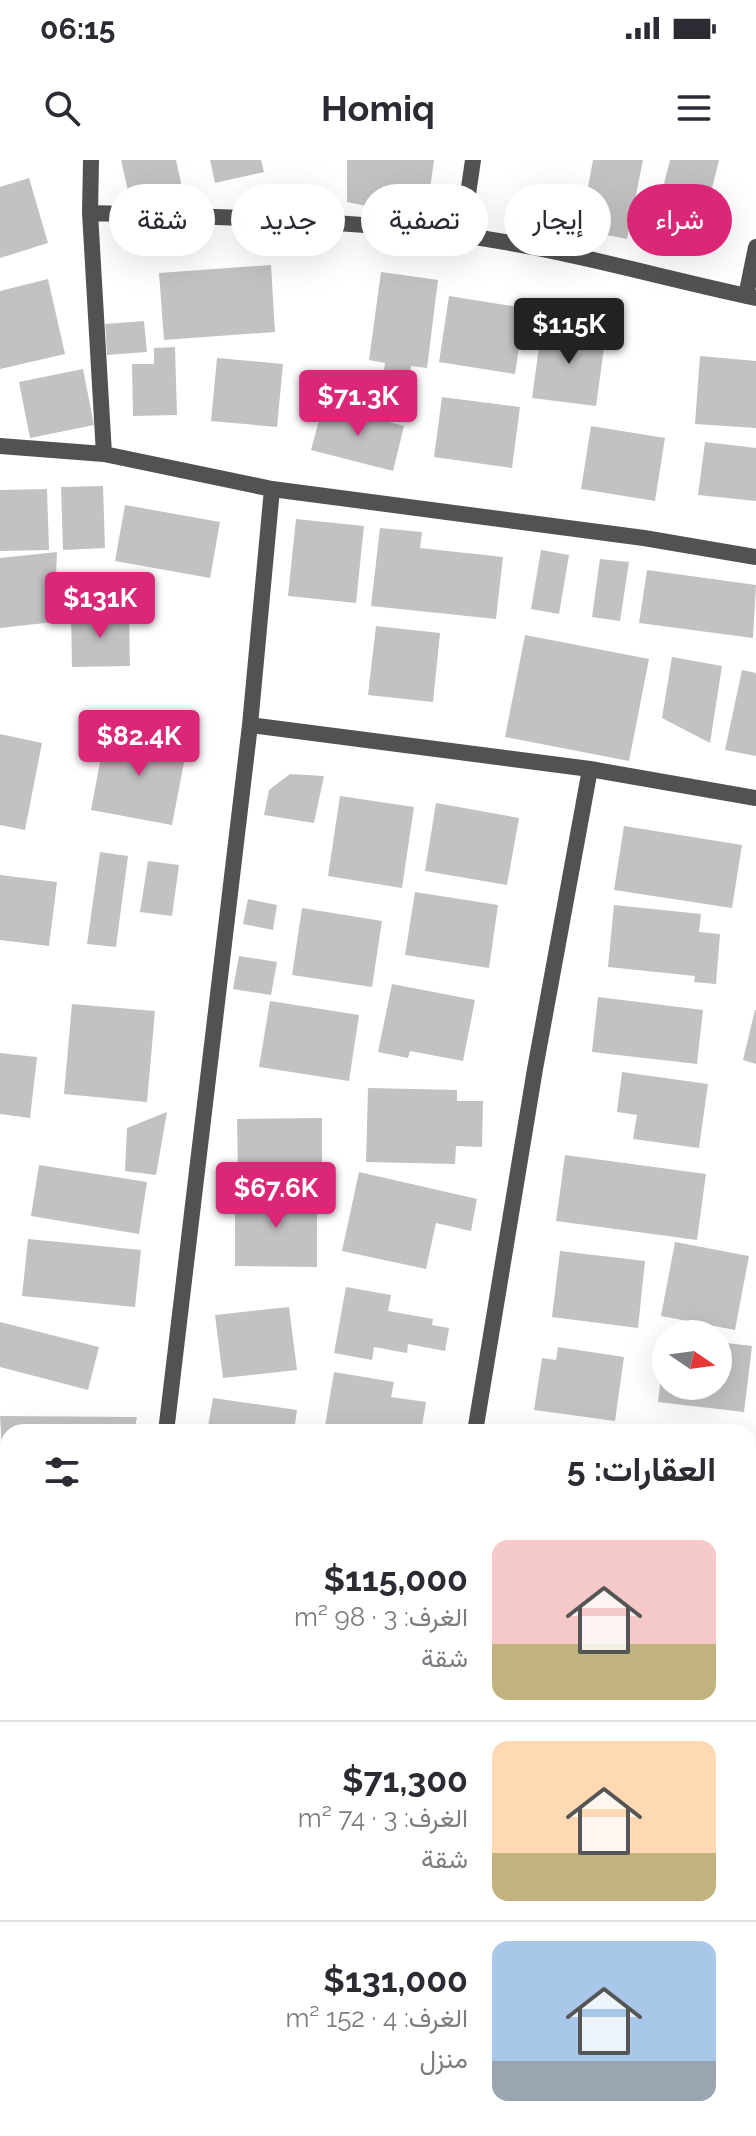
<!DOCTYPE html>
<html lang="ar">
<meta charset="utf-8">
<style>
body{margin:0;font-family:Raleway,Vazirmatn,sans-serif;background:#f7f7f7;color:#2b2b33;direction:rtl;height:100vh;display:flex;flex-direction:column;font-size:30px;white-space:nowrap}
*{box-sizing:border-box;margin:0}
p{font-size:26px;color:#7c7c81}
.icon{flex:none;width:44px;height:44px;fill:none;stroke:currentColor;stroke-width:2;stroke-linecap:round;stroke-linejoin:round}
.map{position:relative;flex:1;overflow:hidden;direction:ltr}
.details{position:absolute;left:0px;top:1264px;width:756px;height:712px;display:flex;flex-direction:column;background:#fff;border-radius:24px 24px 0 0;box-shadow:0 8px 32px #0002;direction:rtl}
.details>*{flex:none}
.banner{position:absolute;left:24px;top:24px;width:708px;height:72px;direction:rtl;display:flex;gap:16px}
.needle{width:52px;rotate:103deg}
.tools{position:absolute;left:652px;top:1160px;display:grid;gap:16px}
.tools a{display:grid;place-items:center;width:80px;height:80px;border-radius:50%;background:#fff;box-shadow:0 8px 32px #0002;font-size:40px}
.price{position:absolute;translate:-50% -68px;padding:0 18px;border-radius:8px;background:#db2777;color:#fff;font-size:26px;line-height:52px;filter:drop-shadow(0 2px 4px #0008)}
.price::after{content:'';position:absolute;left:50%;top:48px;width:24px;height:18px;margin-left:-12px;background:inherit;clip-path:polygon(0 0,100% 0,50% 100%)}
.price.active{background:#222;color:#fff}
ul{padding:0;list-style:none}
li{display:flex;align-items:center;gap:24px;height:200px;padding:0 40px}
li+li{border-top:2px solid #e1e1e2}
li span{display:grid;place-items:center;flex:none;width:224px;height:160px;border-radius:16px;color:#555}
li>.icon{margin-inline-start:auto}
span .icon{width:96px;height:96px;fill:#fffc;stroke-width:1}
li b{font-size:34px}
h2{display:flex;justify-content:space-between;align-items:center;height:96px;padding:0 40px;font-size:34px}
.pill{padding:0 28px;border-radius:36px;background:#fff;box-shadow:0 8px 32px #0002;font-size:28px;line-height:72px}
.pill.active{background:#db2777;color:#fff}
.status{display:flex;justify-content:space-between;align-items:center;height:56px;padding:0 40px;background:#fff;direction:ltr}
.status svg{height:22px;fill:currentColor}
header{display:flex;justify-content:space-between;align-items:center;height:104px;padding:0 40px;background:#fff;font-size:36px;font-weight:700}
.map>svg:first-child{display:block}
.building{fill:#c2c2c2}
.lines{fill:none;stroke-linecap:round;stroke-linejoin:round}
.minor{stroke:#525252;stroke-width:16}
.tertiary{stroke:#525252;stroke-width:16}
</style>
<div class="status"><b>06:15</b><svg viewBox="0 0 49 12"><path d="M0 12V9h3v3zM5 12V6h3v6zM10 12V3h3v9zM15 12V0h3v12zM26 1h20v11H26zM47 4h2v5h-2z"/></svg></div>
<header><svg class="icon" aria-label="menu" viewBox="0 0 24 24"><path d="M4 6h16M4 12h16M4 18h16"/></svg>Homiq<svg class="icon" aria-label="search" viewBox="0 0 24 24"><circle cx="10" cy="10" r="6"/><path d="M15 15l6 6"/></svg></header>
<div class="map">
<svg width="756" height="1976" viewBox="0 0 756 1976">
<rect width="100%" height="100%" fill="#fff"/>
<path class="building" d="M 121,0 L 176,0 L 183,32 L 131,44 Z
M 210,0 L 261,0 L 264,12 L 215,23 Z
M 347,0 L 434,0 L 426,58 L 347,42 Z
M 593,0 L 643,0 L 627,79 L 580,70 Z
M 670,0 L 719,0 L 697,90 L 650,79 Z
M 29,18 L 48,83 L 0,98 L 0,27 Z
M 271,105 L 275,172 L 164,180 L 159,113 Z
M 381,112 L 438,120 L 427,208 L 411,206 L 409,222 L 383,219 L 385,203 L 369,200 Z
M 48,119 L 65,194 L 0,209 L 0,131 Z
M 449,136 L 525,148 L 515,214 L 439,202 Z
M 144,161 L 147,192 L 107,195 L 105,164 Z
M 542,165 L 606,173 L 596,246 L 532,238 Z
M 175,187 L 177,255 L 133,256 L 132,204 L 154,204 L 154,188 Z
M 700,196 L 756,201 L 756,268 L 695,264 Z
M 217,198 L 283,204 L 277,267 L 211,261 Z
M 83,209 L 94,265 L 30,278 L 19,222 Z
M 442,237 L 520,247 L 512,308 L 434,297 Z
M 323,245 L 404,266 L 393,311 L 311,290 Z
M 591,266 L 665,278 L 655,341 L 581,329 Z
M 705,282 L 756,288 L 756,341 L 698,335 Z
M 103,326 L 105,388 L 63,390 L 61,327 Z
M 47,329 L 49,390 L 0,391 L 0,330 Z
M 125,345 L 220,362 L 210,418 L 115,401 Z
M 296,359 L 364,366 L 356,443 L 288,436 Z
M 380,368 L 422,372 L 420,388 L 503,397 L 496,459 L 371,446 Z
M 541,390 L 569,395 L 559,454 L 531,449 Z
M 57,392 L 54,462 L 0,468 L 0,398 Z
M 600,399 L 629,402 L 620,461 L 592,457 Z
M 647,410 L 756,425 L 753,478 L 639,463 Z
M 129,454 L 130,506 L 72,507 L 71,455 Z
M 376,466 L 440,473 L 433,542 L 368,535 Z
M 525,475 L 649,499 L 629,601 L 505,577 Z
M 672,497 L 722,506 L 710,583 L 662,558 Z
M 742,510 L 756,513 L 756,596 L 725,590 Z
M 106,571 L 187,587 L 172,665 L 91,650 Z
M 0,574 L 42,583 L 25,670 L 0,665 Z
M 290,614 L 324,616 L 314,663 L 264,655 L 269,630 Z
M 340,636 L 414,647 L 402,728 L 328,716 Z
M 436,643 L 519,658 L 507,725 L 425,711 Z
M 624,666 L 742,685 L 732,748 L 614,730 Z
M 100,692 L 128,696 L 116,787 L 87,784 Z
M 148,701 L 179,705 L 172,756 L 140,752 Z
M 0,715 L 57,722 L 49,786 L 0,780 Z
M 415,732 L 498,745 L 489,808 L 405,795 Z
M 248,739 L 277,745 L 273,770 L 243,764 Z
M 614,745 L 701,754 L 699,772 L 720,774 L 716,824 L 694,822 L 695,816 L 608,807 Z
M 302,748 L 382,761 L 372,827 L 292,815 Z
M 239,796 L 277,802 L 271,835 L 233,829 Z
M 392,824 L 475,840 L 463,901 L 410,891 L 408,898 L 378,892 Z
M 598,837 L 703,850 L 697,904 L 592,892 Z
M 270,841 L 359,855 L 349,921 L 259,907 Z
M 72,844 L 155,851 L 147,942 L 64,934 Z
M 755,850 L 756,850 L 756,904 L 743,900 Z
M 0,893 L 37,897 L 30,958 L 0,954 Z
M 622,912 L 708,924 L 699,988 L 633,979 L 637,955 L 617,952 Z
M 368,928 L 457,930 L 457,941 L 483,941 L 482,987 L 456,986 L 455,1004 L 366,1002 Z
M 167,952 L 156,1015 L 125,1011 L 127,968 Z
M 322,958 L 322,1011 L 238,1012 L 237,959 Z
M 565,995 L 706,1014 L 697,1080 L 556,1061 Z
M 39,1005 L 147,1022 L 139,1074 L 31,1056 Z
M 359,1012 L 477,1039 L 471,1071 L 436,1063 L 426,1109 L 342,1091 Z
M 235,1034 L 317,1034 L 317,1107 L 235,1106 Z
M 28,1079 L 141,1090 L 135,1147 L 22,1136 Z
M 675,1082 L 749,1096 L 735,1170 L 661,1156 Z
M 560,1091 L 645,1101 L 638,1168 L 552,1157 Z
M 346,1127 L 391,1135 L 388,1151 L 433,1159 L 432,1165 L 449,1168 L 445,1191 L 408,1184 L 407,1193 L 374,1187 L 372,1200 L 334,1193 Z
M 289,1147 L 297,1210 L 223,1218 L 215,1155 Z
M 0,1162 L 99,1187 L 88,1230 L 0,1207 Z
M 718,1182 L 752,1186 L 744,1252 L 658,1242 L 664,1190 L 666,1226 L 718,1226 Z
M 558,1187 L 624,1197 L 615,1261 L 534,1250 L 542,1198 L 556,1200 Z
M 334,1212 L 394,1222 L 391,1237 L 426,1242 L 421,1272 L 361,1272 L 325,1266 Z
M 213,1238 L 297,1250 L 294,1272 L 207,1272 Z
M 0,1256 L 137,1257 L 134,1272 L 8,1272 L 8,1338 L 5,1338 Z
M 0,1537 L 8,1537 L 8,1583 L 0,1583 Z
M 8,1613 L 8,1645 L 3,1645 L 3,1678 L 8,1678 L 8,1706 L 4,1706 L 4,1718 L 0,1718 L 0,1614 Z
M 554,1969 L 555,1976 L 506,1976 L 506,1974 Z
M 655,1970 L 655,1976 L 599,1976 L 599,1972 Z"/>
<g class="lines">
<path class="minor" d="M 91,0 L 90,53 L 104,294
M 90,53 C 215,57 336,59 459,75 C 560,88 657,117 756,138
M 462,75 L 473,0
M 746,136 L 756,87
M 0,286 L 104,294 L 272,329 L 644,378 L 756,397
M 250,565 L 590,609 L 756,638
M 166,1272 L 250,565 L 272,329
M 475,1272 L 535,909 L 590,609
M 0,1766 L 8,1766
M 98,1976 L 103,1968"/>
<path class="tertiary" d="M 0,1350 L 8,1350
M 0,1376 L 8,1376
M 748,1378 L 756,1358
M 748,1392 L 756,1391
M 748,1544 L 756,1545
M 748,1747 L 748,1762
M 745,1976 L 745,1968"/>
</g>
</svg>
<div class="tools">
<a><svg class="needle" viewBox="-14 -14 28 28"><path d="M0-13l5 13h-10z" fill="#e53935"/><path d="M0 13l5-13h-10z" fill="#7c7c81"/></svg></a>
</div>
<b class="price active" style="left:569px;top:206px">$115K</b>
<b class="price" style="left:358px;top:278px">$71.3K</b>
<b class="price" style="left:100px;top:480px">$131K</b>
<b class="price" style="left:139px;top:618px">$82.4K</b>
<b class="price" style="left:276px;top:1070px">$67.6K</b>
<div class="banner">
<a class="pill active">شراء</a>
<a class="pill">إيجار</a>
<a class="pill">تصفية</a>
<a class="pill">جديد</a>
<a class="pill">شقة</a>
</div>
<section class="details">
<h2>العقارات: 5<svg class="icon" aria-label="filters" viewBox="0 0 24 24"><path d="M4 7h16M4 17h16"/><circle cx="9" cy="7" r="2"/><circle cx="15" cy="17" r="2"/></svg></h2>
<ul>
<li><span style="background:linear-gradient(#f6c9c9 65%,#c2b280 0)"><svg class="icon" aria-label="home" viewBox="0 0 24 24"><path d="M3 11l9-7 9 7M6 9v11h12V9"/></svg></span><div><b>$115,000</b><p>الغرف: 3 · 98 m²</p><p>شقة</p></div></li>
<li><span style="background:linear-gradient(#ffd9b3 70%,#c2b280 0)"><svg class="icon" aria-label="home" viewBox="0 0 24 24"><path d="M3 11l9-7 9 7M6 9v11h12V9"/></svg></span><div><b>$71,300</b><p>الغرف: 3 · 74 m²</p><p>شقة</p></div></li>
<li><span style="background:linear-gradient(#a9c7e8 75%,#9aa5b1 0)"><svg class="icon" aria-label="home" viewBox="0 0 24 24"><path d="M3 11l9-7 9 7M6 9v11h12V9"/></svg></span><div><b>$131,000</b><p>الغرف: 4 · 152 m²</p><p>منزل</p></div></li>
</ul>
</section>
</div>
